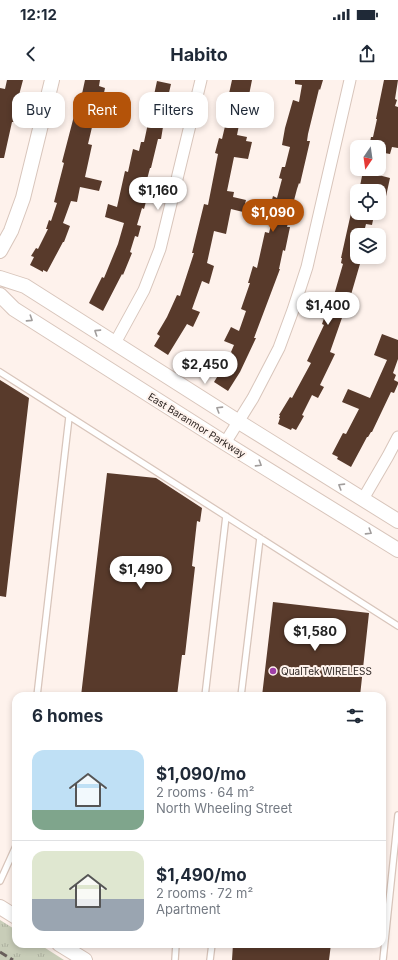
<!DOCTYPE html>
<meta charset="utf-8">
<style>
body{margin:0;font-family:Inter,sans-serif;background:#f6f6f7;color:#1f2937;height:100vh;display:flex;flex-direction:column;font-size:15px;white-space:nowrap}
*{box-sizing:border-box;margin:0}
p{font-size:13px;color:#747a83}
.icon{flex:none;width:22px;height:22px;fill:none;stroke:currentColor;stroke-width:2;stroke-linecap:round;stroke-linejoin:round}
.map{position:relative;flex:1;overflow:hidden}
.details{position:absolute;left:12px;top:612px;width:374px;height:256px;display:flex;flex-direction:column;background:#fff;border-radius:12px;box-shadow:0 2px 6px #0003}
.details>*{flex:none}
.hud{position:absolute;left:12px;top:12px;width:374px;height:36px;display:flex;gap:8px}
.needle{width:26px;rotate:193deg}
.fabs{position:absolute;left:350px;top:60px;display:grid;gap:8px}
.fabs a{display:grid;place-items:center;width:36px;height:36px;border-radius:8px;background:#fff;box-shadow:0 2px 6px #0003;font-size:20px}
.price{position:absolute;translate:-50% -34px;padding:0 9px;border-radius:14px;background:#fff;color:#222;font-size:13px;line-height:26px;filter:drop-shadow(0 1px 2px #0008)}
.price::after{content:'';position:absolute;left:50%;top:24px;width:12px;height:9px;margin-left:-6px;background:inherit;clip-path:polygon(0 0,100% 0,50% 100%)}
.price.selected{background:#b45309;color:#fff}
ul{padding:0;list-style:none}
li{display:flex;align-items:center;gap:12px;height:100px;padding:0 20px}
li+li{border-top:1px solid #e0e1e3}
li span{display:grid;place-items:center;flex:none;width:112px;height:80px;border-radius:12px;color:#555}
li>.icon{margin-inline-start:auto}
span .icon{width:48px;height:48px;fill:#fffc;stroke-width:1}
li b{font-size:17px}
h2{display:flex;justify-content:space-between;align-items:center;height:48px;padding:0 20px;font-size:17px}
.tag{padding:0 14px;border-radius:12px;background:#fff;box-shadow:0 2px 6px #0003;font-size:14px;line-height:36px}
.tag.selected{background:#b45309;color:#fff}
.status{display:flex;justify-content:space-between;align-items:center;height:28px;padding:0 20px;background:#fff;direction:ltr}
.status svg{height:11px;fill:currentColor}
header{display:flex;justify-content:space-between;align-items:center;height:52px;padding:0 20px;background:#fff;font-size:18px;font-weight:700}
.map>svg:first-child{display:block}
.grass{fill:url(#grass-tufts)}
.building{fill:#583a2b}
.lines{fill:none;stroke-linecap:round;stroke-linejoin:round}
.service-casing{stroke:#d8c5bb;stroke-width:8}
.minor-casing{stroke:#d8c5bb;stroke-width:13}
.tertiary-casing{stroke:#d8c5bb;stroke-width:16}
.service{stroke:#fff;stroke-width:5.5}
.minor{stroke:#fff;stroke-width:11}
.tertiary{stroke:#fff;stroke-width:14}
.rail{stroke:#685f5b;stroke-width:3;stroke-dasharray:8 4;stroke-linecap:butt}
.oneway{stroke:#a19d9c}
.poi-dot{fill:#9e3fa7;stroke:#fef2ec;stroke-width:1.5}
.labels{text-anchor:middle;stroke-width:4;stroke-linejoin:round;paint-order:stroke}
.street-label{font-size:10px;fill:#2e2623;stroke:#fef2ec}
.poi-label{font-size:10px;fill:#2e2623;stroke:#fef2ec;text-anchor:start}
</style>
<div class="status"><b>12:12</b><svg viewBox="0 0 49 12"><path d="M0 12V9h3v3zM5 12V6h3v6zM10 12V3h3v9zM15 12V0h3v12zM26 1h20v11H26zM47 4h2v5h-2z"/></svg></div>
<header><svg class="icon" aria-label="back" viewBox="0 0 24 24"><path d="M15 5l-7 7 7 7"/></svg>Habito<svg class="icon" aria-label="share" viewBox="0 0 24 24"><path d="M12 15V3M7 8l5-5 5 5M5 13v7h14v-7"/></svg></header>
<div class="map">
<svg width="398" height="880" viewBox="0 0 398 880">
<defs>
<pattern id="grass-tufts" width="24" height="20" patternUnits="userSpaceOnUse"><rect width="24" height="20" fill="#c8cdb8"/><path d="M3 7l-1-3M5 7V3M7 7l1-3M15 17l-1-3M17 17v-4M19 17l1-3" fill="none" stroke="#acb09e"/></pattern>
</defs>
<rect width="100%" height="100%" fill="#fef2ec"/>
<path class="grass" d="M 0,840 L 16,850 L 16,864 L 39,864 L 64,880 L 0,880 Z"/>
<path class="building" d="M 7,0 L 23,0 L 15,30 L 18,31 L 15,42 L 12,42 L 4,78 L 0,78 L 0,8 L 5,9 Z
M 85,0 L 100,0 L 99,6 L 105,8 L 100,32 L 110,34 L 107,47 L 93,43 L 88,64 L 92,65 L 85,97 L 102,101 L 99,111 L 80,107 L 77,122 L 71,121 L 63,143 L 70,146 L 64,162 L 63,162 L 47,192 L 43,190 L 43,192 L 30,185 L 34,177 L 31,176 L 36,168 L 38,169 L 48,149 L 46,149 L 49,140 L 51,141 L 57,123 L 54,122 L 64,83 L 62,82 L 74,36 L 77,37 Z
M 232,0 L 252,0 L 245,35 L 241,35 L 237,55 L 247,57 L 246,61 L 252,62 L 248,79 L 234,77 L 227,111 L 234,112 L 233,117 L 246,120 L 243,132 L 231,129 L 226,154 L 214,151 L 207,183 L 214,186 L 209,204 L 202,201 L 192,229 L 200,232 L 193,247 L 187,244 L 168,275 L 154,266 L 160,256 L 157,254 L 167,237 L 177,215 L 180,216 L 194,173 L 192,173 L 204,124 L 208,125 L 218,74 L 215,73 L 219,58 L 222,59 L 226,42 L 223,41 Z
M 295,0 L 323,0 L 320,10 L 319,9 L 308,54 L 307,61 L 310,61 L 300,104 L 299,103 L 297,109 L 287,147 L 290,147 L 285,171 L 283,170 L 279,189 L 280,189 L 254,258 L 256,258 L 240,292 L 228,311 L 214,302 L 232,273 L 231,272 L 234,265 L 224,261 L 231,247 L 239,251 L 246,231 L 241,229 L 250,203 L 248,203 L 253,186 L 257,188 L 265,152 L 269,153 L 275,129 L 270,127 L 273,116 L 277,118 L 282,99 L 279,98 L 282,87 L 285,87 L 290,67 L 282,65 L 285,48 L 293,20 L 299,22 L 302,5 L 295,4 Z
M 384,0 L 398,0 L 395,19 L 397,20 L 395,26 L 398,27 L 398,68 L 392,67 L 390,74 L 379,72 L 379,67 L 369,67 L 371,57 L 373,57 L 377,39 L 376,39 Z
M 157,1 L 171,4 L 165,30 L 162,47 L 163,47 L 161,59 L 158,59 L 151,88 L 150,88 L 145,107 L 146,107 L 144,114 L 148,114 L 144,129 L 142,128 L 137,145 L 141,146 L 138,157 L 135,156 L 130,172 L 132,173 L 123,195 L 122,194 L 103,231 L 89,223 L 102,197 L 104,198 L 118,164 L 124,143 L 105,137 L 108,124 L 117,127 L 125,91 L 128,92 L 133,69 L 139,71 L 141,62 L 144,62 Z
M 363,91 L 390,98 L 383,130 L 379,129 L 379,111 L 359,111 Z
M 353,124 L 357,125 L 357,133 L 374,135 L 372,145 L 366,144 L 364,152 L 357,150 L 357,177 L 362,177 L 348,225 L 354,227 L 350,237 L 343,235 L 330,272 L 335,274 L 320,305 L 324,307 L 318,318 L 312,315 L 302,335 L 304,336 L 296,350 L 292,348 L 291,350 L 278,344 L 280,338 L 279,338 L 280,335 L 279,335 L 290,317 L 292,318 L 311,283 L 307,281 L 324,245 L 322,244 L 330,221 L 332,222 L 343,184 L 341,183 L 342,178 L 341,178 Z
M 382,254 L 398,260 L 398,279 L 393,293 L 396,295 L 394,300 L 398,302 L 398,304 L 394,313 L 391,312 L 372,352 L 371,352 L 368,357 L 367,357 L 351,387 L 337,379 L 338,377 L 332,374 L 343,353 L 346,354 L 359,329 L 342,322 L 348,309 L 370,318 L 387,280 L 374,275 Z
M 0,300 L 29,318 L 6,517 L 0,516 Z
M 107,393 L 156,398 L 202,428 L 200,442 L 197,441 L 192,486 L 195,487 L 185,575 L 182,575 L 177,616 L 81,616 Z
M 273,522 L 369,533 L 360,616 L 262,616 Z
M 233,864 L 331,864 L 329,880 L 232,880 Z"/>
<g class="lines">
<defs>
<path id="service" d="M 0,292 L 398,546
M 37,616 L 69,337
M 205,616 L 226,436
M 241,616 L 260,458
M 0,801 L 16,766
M 175,880 L 176,864
M 210,880 L 212,864
M 383,880 L 398,735"/>
<path id="minor" d="M 115,263 L 144,210 L 160,169 L 201,0
M 225,363 L 253,318 L 279,268 L 293,230 L 307,187 L 350,0
M 363,419 L 388,376 L 398,357"/>
<path id="tertiary" d="M 0,171 L 11,151 L 23,118 L 52,0
M 0,198 L 25,206 L 239,342 L 398,441
M 0,215 L 14,229 L 225,363 L 398,470
M 0,827 L 16,837
M 59,864 L 85,880"/>
</defs>
<use href="#service" class="service-casing"/>
<use href="#minor" class="minor-casing"/>
<use href="#tertiary" class="tertiary-casing"/>
<use href="#service" class="service"/>
<use href="#minor" class="minor"/>
<use href="#tertiary" class="tertiary"/>
<path class="rail" d="M 0,872 L 13,880"/>
</g>
<defs><path id="oneway-chevron" d="M-2-3.5L2.5 0L-2 3.5" fill="none" stroke-width="1.6" stroke-linecap="round" stroke-linejoin="round"/></defs>
<g class="oneway">
<use href="#oneway-chevron" transform="translate(30 239) rotate(33)"/>
<use href="#oneway-chevron" transform="translate(97 252) rotate(-147)"/>
<use href="#oneway-chevron" transform="translate(219 329) rotate(-148)"/>
<use href="#oneway-chevron" transform="translate(259 384) rotate(32)"/>
<use href="#oneway-chevron" transform="translate(341 406) rotate(-148)"/>
<use href="#oneway-chevron" transform="translate(369 452) rotate(32)"/>
</g>
<circle class="poi-dot" cx="273" cy="591" r="4"/>
<g class="labels">
<g class="street-label">
<text transform="translate(197 345) rotate(32)" y="4">East Baranmor Parkway</text>
</g>
<g class="poi-label">
<text x="281" y="595">QualTek WIRELESS</text>
</g>
</g>
</svg>
<div class="fabs">
<a><svg class="needle" viewBox="-14 -14 28 28"><path d="M0-13l5 13h-10z" fill="#e53935"/><path d="M0 13l5-13h-10z" fill="#747a83"/></svg></a>
<a><svg class="icon" aria-label="locate" viewBox="0 0 24 24"><circle cx="12" cy="12" r="6"/><path d="M12 2v4M12 18v4M2 12h4M18 12h4"/></svg></a>
<a><svg class="icon" aria-label="layers" viewBox="0 0 24 24"><path d="M12 4l9 5-9 5-9-5zM3 14l9 5 9-5"/></svg></a>
</div>
<b class="price" style="left:158px;top:131px">$1,160</b>
<b class="price selected" style="left:273px;top:153px">$1,090</b>
<b class="price" style="left:328px;top:246px">$1,400</b>
<b class="price" style="left:205px;top:305px">$2,450</b>
<b class="price" style="left:141px;top:510px">$1,490</b>
<b class="price" style="left:315px;top:572px">$1,580</b>
<div class="hud">
<a class="tag">Buy</a>
<a class="tag selected">Rent</a>
<a class="tag">Filters</a>
<a class="tag">New</a>
</div>
<section class="details">
<h2>6 homes<svg class="icon" aria-label="filters" viewBox="0 0 24 24"><path d="M4 7h16M4 17h16"/><circle cx="9" cy="7" r="2"/><circle cx="15" cy="17" r="2"/></svg></h2>
<ul>
<li><span style="background:linear-gradient(#bfe0f5 75%,#7fa58c 0)"><svg class="icon" aria-label="home" viewBox="0 0 24 24"><path d="M3 11l9-7 9 7M6 9v11h12V9"/></svg></span><div><b>$1,090/mo</b><p>2 rooms · 64 m²</p><p>North Wheeling Street</p></div></li>
<li><span style="background:linear-gradient(#dfe7d0 60%,#9aa5b1 0)"><svg class="icon" aria-label="home" viewBox="0 0 24 24"><path d="M3 11l9-7 9 7M6 9v11h12V9"/></svg></span><div><b>$1,490/mo</b><p>2 rooms · 72 m²</p><p>Apartment</p></div></li>
</ul>
</section>
</div>
